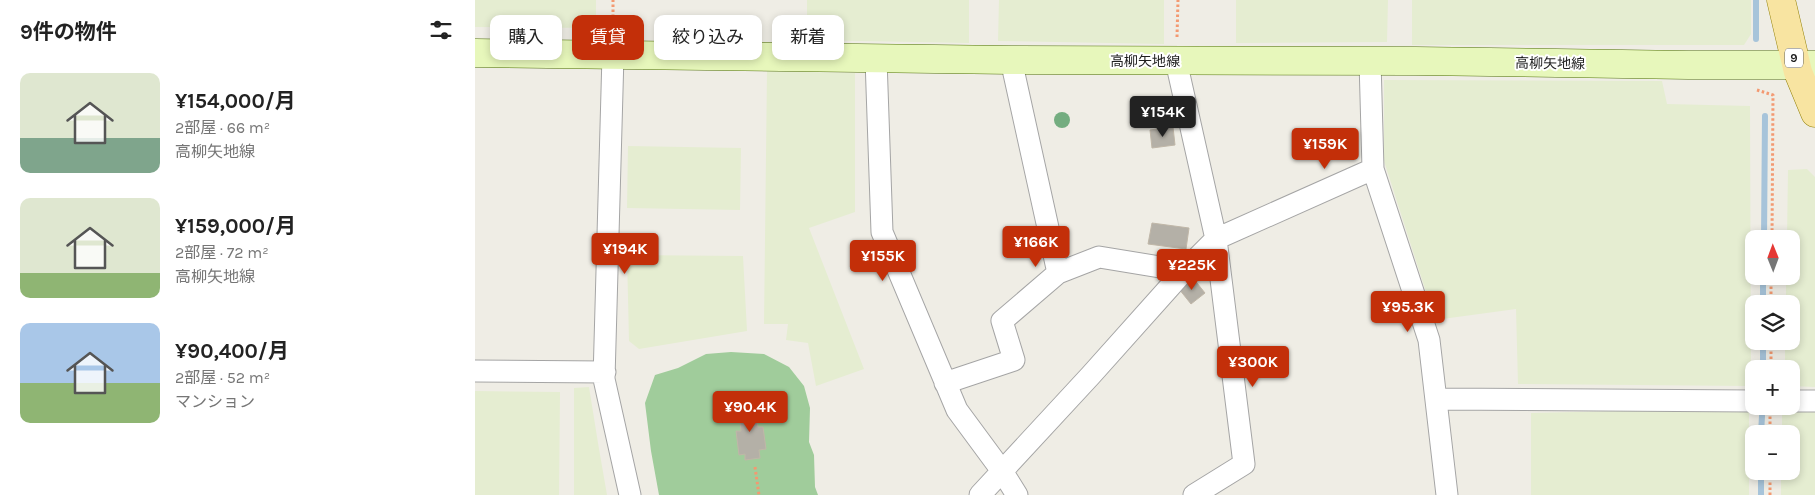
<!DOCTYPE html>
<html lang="ja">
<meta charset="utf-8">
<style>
body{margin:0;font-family:Karla,"Noto Sans JP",sans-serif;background:#f6f6f6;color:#222;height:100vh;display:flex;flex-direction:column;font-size:19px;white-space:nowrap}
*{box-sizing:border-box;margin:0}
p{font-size:16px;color:#767676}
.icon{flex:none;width:28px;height:28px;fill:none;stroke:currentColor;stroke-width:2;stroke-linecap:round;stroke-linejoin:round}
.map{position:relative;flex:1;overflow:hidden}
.sheet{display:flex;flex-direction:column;background:#fff;width:475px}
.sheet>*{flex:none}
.banner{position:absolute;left:15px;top:15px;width:475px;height:45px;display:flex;gap:10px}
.needle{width:32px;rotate:359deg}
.controls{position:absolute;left:1270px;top:230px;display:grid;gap:10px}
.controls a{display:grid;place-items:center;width:55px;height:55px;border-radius:10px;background:#fff;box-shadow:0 2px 8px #0003;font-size:25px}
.price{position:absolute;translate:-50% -42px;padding:0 11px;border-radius:5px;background:#c32f09;color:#fff;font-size:16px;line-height:32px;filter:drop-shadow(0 1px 2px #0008)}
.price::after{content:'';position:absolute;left:50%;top:30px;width:15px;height:11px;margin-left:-8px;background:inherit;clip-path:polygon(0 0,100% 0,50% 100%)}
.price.current{background:#222;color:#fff}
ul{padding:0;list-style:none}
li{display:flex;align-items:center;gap:15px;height:125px;padding:0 20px}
li span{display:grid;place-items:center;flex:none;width:140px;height:100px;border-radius:10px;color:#555}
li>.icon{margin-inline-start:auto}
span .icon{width:60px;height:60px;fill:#fffc;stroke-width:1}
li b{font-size:21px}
h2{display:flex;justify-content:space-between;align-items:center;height:60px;padding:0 20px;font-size:21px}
.chip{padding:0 18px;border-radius:10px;background:#fff;box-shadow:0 2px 8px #0003;font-size:18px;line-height:45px}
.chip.current{background:#c32f09;color:#fff}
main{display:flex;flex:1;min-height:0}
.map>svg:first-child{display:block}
.farmland{fill:#e5edd1}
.forest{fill:#a0cc9b}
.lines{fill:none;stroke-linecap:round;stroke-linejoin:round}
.stream{stroke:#a7c4da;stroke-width:6}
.building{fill:#b4b0a7;stroke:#c0b7a8}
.minor-casing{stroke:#a5a5a5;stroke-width:23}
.secondary-casing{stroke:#51710a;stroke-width:29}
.primary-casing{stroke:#928007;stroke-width:29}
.path{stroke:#f39971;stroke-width:3;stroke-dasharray:2.5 2.5;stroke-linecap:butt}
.minor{stroke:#fff;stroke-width:21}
.secondary{stroke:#e7f7bb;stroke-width:28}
.primary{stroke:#f8e4a1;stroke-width:28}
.tree{fill:#74ad80}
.labels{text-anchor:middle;stroke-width:4;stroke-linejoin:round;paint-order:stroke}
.shield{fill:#fff;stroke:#626262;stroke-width:1}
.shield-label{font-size:12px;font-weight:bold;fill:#1e1e1e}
.street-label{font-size:14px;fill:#1e1e1e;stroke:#fff}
</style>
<main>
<section class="sheet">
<h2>9件の物件<svg class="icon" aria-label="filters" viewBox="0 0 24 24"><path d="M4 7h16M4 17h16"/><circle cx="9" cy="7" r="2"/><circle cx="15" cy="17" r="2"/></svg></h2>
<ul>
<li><span style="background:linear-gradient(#dfe7d0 65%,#7fa58c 0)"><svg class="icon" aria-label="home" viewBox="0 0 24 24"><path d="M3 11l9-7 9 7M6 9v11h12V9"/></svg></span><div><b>¥154,000/月</b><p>2部屋 · 66 m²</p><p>高柳矢地線</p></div></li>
<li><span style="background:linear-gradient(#dfe7d0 75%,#8fb573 0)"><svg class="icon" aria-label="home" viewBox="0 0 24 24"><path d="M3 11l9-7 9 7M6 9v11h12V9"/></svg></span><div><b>¥159,000/月</b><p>2部屋 · 72 m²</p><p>高柳矢地線</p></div></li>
<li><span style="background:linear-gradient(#a9c7e8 60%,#8fb573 0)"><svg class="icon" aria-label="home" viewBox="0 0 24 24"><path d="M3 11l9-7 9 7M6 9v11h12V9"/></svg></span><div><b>¥90,400/月</b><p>2部屋 · 52 m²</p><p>マンション</p></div></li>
</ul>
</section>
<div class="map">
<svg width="1340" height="495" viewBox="0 0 1340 495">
<rect width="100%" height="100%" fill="#efede5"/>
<path class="farmland" d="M 0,0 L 121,0 L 121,28 L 0,27 Z
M 332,0 L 494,0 L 494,43 L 332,40 Z
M 524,0 L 689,0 L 689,44 L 523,41 Z
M 761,0 L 913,0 L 912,42 L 761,43 Z
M 937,0 L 1276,0 L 1276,34 L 1269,45 L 937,45 Z
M 292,71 L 380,73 L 380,212 L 334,228 L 389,369 L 341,386 L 333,343 L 311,340 L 313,324 L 289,324 Z
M 909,80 L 1187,81 L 1192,104 L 1275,106 L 1276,386 L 1043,384 L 1041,309 L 960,320 L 909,161 Z
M 153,146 L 266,148 L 265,210 L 152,208 Z
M 1332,169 L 1340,177 L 1340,387 L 1316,386 L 1316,369 L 1310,369 L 1310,341 L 1316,341 L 1316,304 L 1311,304 L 1311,276 L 1316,276 L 1316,239 L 1312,239 L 1313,170 Z
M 152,255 L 268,256 L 272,331 L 164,349 L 154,341 Z
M 114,387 L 123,443 L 132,495 L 99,495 L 99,388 Z
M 0,391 L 85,392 L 84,495 L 0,495 Z
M 1274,408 L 1274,495 L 1056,495 L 1056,413 Z
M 1307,411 L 1340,411 L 1340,495 L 1306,495 L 1306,471 L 1316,471 L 1316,434 L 1307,434 Z"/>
<path class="forest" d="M 256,352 L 289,354 L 314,367 L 329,386 L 335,408 L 334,442 L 339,455 L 340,487 L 343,495 L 184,495 L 176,451 L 170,403 L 180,375 L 203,368 L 231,354 Z"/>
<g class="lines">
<path class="stream" d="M 1281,39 L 1281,0
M 1289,239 L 1290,116
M 1288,304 L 1288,276
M 1288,369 L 1288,341
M 1286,434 L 1287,416
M 1286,495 L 1286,471"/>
</g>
<path class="building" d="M 698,127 L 700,145 L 677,148 L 675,130 Z
M 677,223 L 714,228 L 711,249 L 673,244 Z
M 718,278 L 730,293 L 716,304 L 704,289 Z
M 279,402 L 283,427 L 288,427 L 291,449 L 284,450 L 285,458 L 270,460 L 270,454 L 264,455 L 261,431 L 266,431 L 263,404 Z"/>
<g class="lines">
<defs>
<path id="minor" d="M 138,55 L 129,379 L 155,495
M 401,59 L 407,232 L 482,410 L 527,471 L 542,495
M 536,60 L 583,273
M 701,61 L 741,239 L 769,464 L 719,495
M 898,169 L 954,340 L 972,495
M 0,371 L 130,372
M 470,383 L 539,360 L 527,321 L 583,273 L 624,257 L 709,271
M 961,399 L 1279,401
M 1316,401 L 1340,401
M 505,495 L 616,375 L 709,271 L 741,239 L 898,169 L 895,61"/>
<path id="secondary" d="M 0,53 L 536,60 L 941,61 L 1213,65 L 1340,65"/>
<path id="primary" d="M 1306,0 L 1323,72 L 1340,113"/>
</defs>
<use href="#minor" class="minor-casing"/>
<use href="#secondary" class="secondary-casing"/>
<use href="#primary" class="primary-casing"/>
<path class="path" d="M 138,32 L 138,0
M 702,37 L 703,0
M 1282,90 L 1298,95 L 1297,239
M 1296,304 L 1296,276
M 1296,369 L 1296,341
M 1295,434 L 1295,414
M 280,467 L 284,495
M 1295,495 L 1295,471"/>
<use href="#minor" class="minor"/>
<use href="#secondary" class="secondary"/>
<use href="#primary" class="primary"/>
</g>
<circle class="tree" cx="587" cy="120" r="8"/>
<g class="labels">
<rect class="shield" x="1310" y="48.5" width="18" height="19" rx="4"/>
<g class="shield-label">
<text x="1319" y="62">9</text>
</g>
<g class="street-label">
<text x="670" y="66">高柳矢地線</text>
<text transform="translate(1075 63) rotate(1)" y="5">高柳矢地線</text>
</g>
</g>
</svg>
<div class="controls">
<a><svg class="needle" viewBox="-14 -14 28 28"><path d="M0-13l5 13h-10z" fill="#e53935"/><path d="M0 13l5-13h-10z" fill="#767676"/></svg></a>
<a><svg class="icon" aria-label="layers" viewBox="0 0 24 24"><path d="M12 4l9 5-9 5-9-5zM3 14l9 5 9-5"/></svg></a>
<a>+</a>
<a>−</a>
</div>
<b class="price current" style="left:688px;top:138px">¥154K</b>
<b class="price" style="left:850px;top:170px">¥159K</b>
<b class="price" style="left:561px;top:268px">¥166K</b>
<b class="price" style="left:150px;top:275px">¥194K</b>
<b class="price" style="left:408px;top:282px">¥155K</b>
<b class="price" style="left:717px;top:291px">¥225K</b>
<b class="price" style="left:933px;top:333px">¥95.3K</b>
<b class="price" style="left:778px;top:388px">¥300K</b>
<b class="price" style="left:275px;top:433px">¥90.4K</b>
<div class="banner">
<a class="chip">購入</a>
<a class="chip current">賃貸</a>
<a class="chip">絞り込み</a>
<a class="chip">新着</a>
</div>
</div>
</main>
